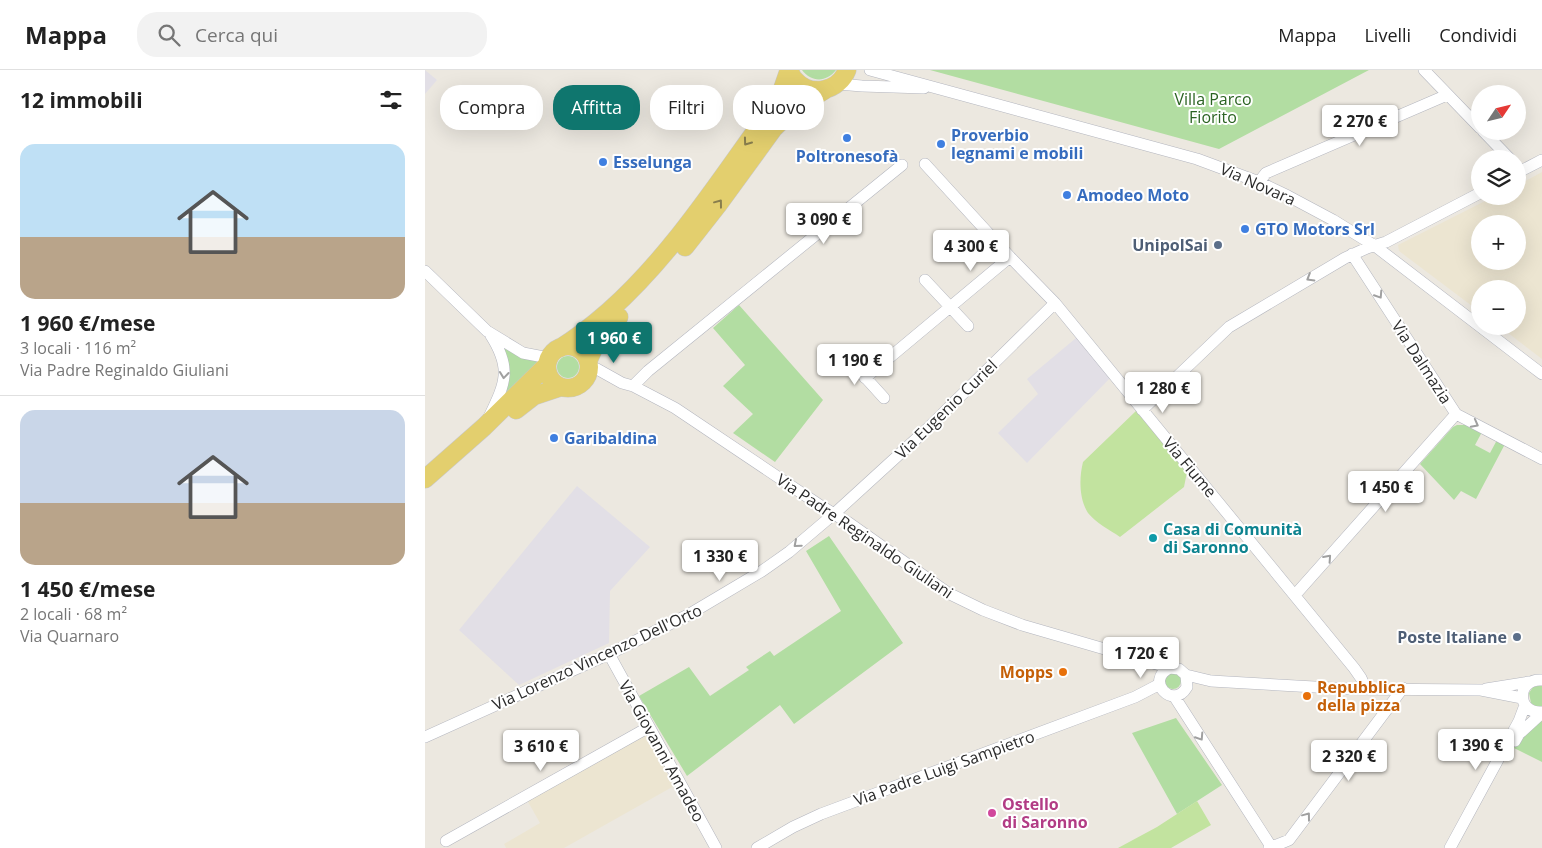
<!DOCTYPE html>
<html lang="it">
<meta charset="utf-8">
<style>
body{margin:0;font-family:"Open Sans",sans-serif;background:#f2f2f2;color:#222;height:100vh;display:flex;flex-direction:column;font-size:19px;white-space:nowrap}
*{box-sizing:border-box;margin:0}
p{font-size:16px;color:#767676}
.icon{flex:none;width:28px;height:28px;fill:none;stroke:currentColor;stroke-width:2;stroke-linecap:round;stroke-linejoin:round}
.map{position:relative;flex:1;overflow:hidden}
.details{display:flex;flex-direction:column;background:#fff;width:425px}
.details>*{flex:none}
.hud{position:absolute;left:15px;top:15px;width:475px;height:45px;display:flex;gap:10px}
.needle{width:32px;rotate:55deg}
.tools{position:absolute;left:1046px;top:15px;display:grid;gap:10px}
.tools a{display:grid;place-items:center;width:55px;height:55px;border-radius:50%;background:#fff;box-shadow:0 5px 20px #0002;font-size:25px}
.price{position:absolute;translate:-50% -42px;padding:0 11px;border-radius:5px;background:#fff;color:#222;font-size:16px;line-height:32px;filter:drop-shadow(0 1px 2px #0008)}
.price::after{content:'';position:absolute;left:50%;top:30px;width:15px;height:11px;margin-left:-8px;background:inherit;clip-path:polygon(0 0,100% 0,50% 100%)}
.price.active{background:#0f766e;color:#fff}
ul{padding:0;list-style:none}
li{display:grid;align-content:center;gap:10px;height:265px;padding:0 20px}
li+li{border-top:1px solid #e0e0e0}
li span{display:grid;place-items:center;height:155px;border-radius:15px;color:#555}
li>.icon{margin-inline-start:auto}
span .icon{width:90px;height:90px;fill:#fffc;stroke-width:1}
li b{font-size:21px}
h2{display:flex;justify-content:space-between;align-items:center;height:60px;padding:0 20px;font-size:21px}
.chip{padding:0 18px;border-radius:20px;background:#fff;box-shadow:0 5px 20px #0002;font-size:18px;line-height:45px}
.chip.active{background:#0f766e;color:#fff}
header{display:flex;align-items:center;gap:30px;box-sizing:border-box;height:70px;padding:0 25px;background:#fff;border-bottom:1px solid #e0e0e0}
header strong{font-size:24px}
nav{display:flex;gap:28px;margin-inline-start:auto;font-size:18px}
.search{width:350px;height:45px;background:#f2f2f2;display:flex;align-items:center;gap:12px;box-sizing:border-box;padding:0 18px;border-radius:20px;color:#767676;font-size:19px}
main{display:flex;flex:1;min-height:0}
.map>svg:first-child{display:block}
.industrial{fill:#e2dfe6}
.education{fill:#ece5d1;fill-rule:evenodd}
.green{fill:#b2dda2}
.pitch{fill:#c2e39f}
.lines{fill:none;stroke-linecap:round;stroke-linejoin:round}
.street-casing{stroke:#b3b5be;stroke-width:12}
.primary-casing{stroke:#c8c8c8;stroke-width:19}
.street{stroke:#fff;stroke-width:11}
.primary{stroke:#e3cf6e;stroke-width:18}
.oneway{stroke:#887e4d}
.oneway2{stroke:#a0a0a0}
.shop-dot{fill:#3f7fe0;stroke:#fff;stroke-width:2}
.service-dot{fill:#5c6f8a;stroke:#fff;stroke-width:2}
.culture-dot{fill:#0f9aa8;stroke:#fff;stroke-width:2}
.food-dot{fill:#e8710a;stroke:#fff;stroke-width:2}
.hotel-dot{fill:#d1479c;stroke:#fff;stroke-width:2}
.labels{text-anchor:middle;stroke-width:4;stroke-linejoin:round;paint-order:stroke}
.park-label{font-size:16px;fill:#2b6322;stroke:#fff}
.shop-label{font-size:16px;font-weight:bold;fill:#366cbe;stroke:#fff;text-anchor:start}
.street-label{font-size:16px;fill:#2c2c2c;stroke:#fff}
.service-label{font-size:16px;font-weight:bold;fill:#4e5e75;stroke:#fff;text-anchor:end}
.culture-label{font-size:16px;font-weight:bold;fill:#0d838f;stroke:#fff;text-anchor:start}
.food-label{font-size:16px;font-weight:bold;fill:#c56008;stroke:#fff;text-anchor:end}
.hotel-label{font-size:16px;font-weight:bold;fill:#b23c85;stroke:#fff;text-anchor:start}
</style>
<header>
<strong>Mappa</strong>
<div class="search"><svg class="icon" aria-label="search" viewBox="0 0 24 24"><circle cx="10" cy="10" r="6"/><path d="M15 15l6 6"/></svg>Cerca qui</div>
<nav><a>Mappa</a><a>Livelli</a><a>Condividi</a></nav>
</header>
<main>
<section class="details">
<h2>12 immobili<svg class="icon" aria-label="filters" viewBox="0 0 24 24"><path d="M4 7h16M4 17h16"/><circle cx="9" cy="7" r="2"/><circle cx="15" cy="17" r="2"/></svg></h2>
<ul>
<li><span style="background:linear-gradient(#bfe0f5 60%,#b9a48a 0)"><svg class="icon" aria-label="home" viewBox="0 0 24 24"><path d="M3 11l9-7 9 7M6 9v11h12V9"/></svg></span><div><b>1 960 €/mese</b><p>3 locali · 116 m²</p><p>Via Padre Reginaldo Giuliani</p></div></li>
<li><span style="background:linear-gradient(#c9d6e8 60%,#b9a48a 0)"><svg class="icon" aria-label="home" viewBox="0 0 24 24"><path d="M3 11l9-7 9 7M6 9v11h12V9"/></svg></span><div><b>1 450 €/mese</b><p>2 locali · 68 m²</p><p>Via Quarnaro</p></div></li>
</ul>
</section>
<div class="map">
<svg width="1117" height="778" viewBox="0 0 1117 778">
<rect width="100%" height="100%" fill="#ece8e0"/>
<path class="industrial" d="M 0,0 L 12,10 L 0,24 Z
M 657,263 L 691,302 L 602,393 L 573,363 L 613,324 L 602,309 Z
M 152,416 L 225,477 L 185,521 L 184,573 L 94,615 L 34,560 Z"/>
<path class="education" d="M 1117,102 L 1117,289 L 1074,256 L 1092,256 L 1092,219 L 1055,219 L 1055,242 L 974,181 L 973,175 L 1070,126 L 1092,126 L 1093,115 ZM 1055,154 L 1092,154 L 1092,191 L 1055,191 Z
M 220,664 L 249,716 L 139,778 L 81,778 L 79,774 L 115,753 L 102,730 Z"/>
<path class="green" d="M 377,0 L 411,0 C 401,13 386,12 377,0 Z
M 505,0 L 944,0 L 794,79 Z
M 314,235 L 398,330 L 350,392 L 308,363 L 328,344 L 298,316 L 320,295 L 288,258 Z
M 76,275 L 116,291 L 78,326 Z
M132 297a11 11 0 1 1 22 0a11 11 0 1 1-22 0Z
M 1032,355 L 1041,355 L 1057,362 L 1050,375 L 1065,383 L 1072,370 L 1080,374 L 1051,429 L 1036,421 L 1029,430 L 995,394 L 1028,357 Z
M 404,466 L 478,573 L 369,654 L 355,635 L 262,706 L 214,626 L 264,597 L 285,626 L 324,600 L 321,597 L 345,581 L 349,586 L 416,541 L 381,481 Z
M740 611a8 8 0 1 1 16 0a8 8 0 1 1-16 0Z
M 1117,615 L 1117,637 L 1111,637 L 1106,633 L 1104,623 L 1108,617 Z
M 751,648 L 797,715 L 752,744 L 707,663 Z
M 1117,650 L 1117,692 L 1089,678 L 1095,670 Z"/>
<path class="pitch" d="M 711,341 L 762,402 L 759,417 L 695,467 C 685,460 671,453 663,443 C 654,429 654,408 658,392 Z
M 772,731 L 786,755 L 746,778 L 693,778 L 732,757 Z"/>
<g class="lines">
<defs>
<path id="street" d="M 445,0 L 772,89 L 834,112 L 863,126 L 908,150 L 950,176 L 1117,304
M 999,0 L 1055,58
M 413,14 L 437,16 L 499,18
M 1058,61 L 1085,89
M 500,94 L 585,187 L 630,233 L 929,598 L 936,608 L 941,619
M 1092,103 L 1117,90
M 834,112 L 841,103 L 1022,25
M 927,184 L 1031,344 L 1117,389
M 0,201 L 62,261 L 98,283 L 124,288
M 500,210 L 543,256
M 421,286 L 459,328
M 164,298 L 172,299 L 197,313 L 208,316 L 250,338 L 396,436 L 424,453 L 523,523 L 558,540 L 597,555 L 745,598 L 754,599 L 761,605 L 786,611 L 925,619 L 1056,620 L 1097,628
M 440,308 L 585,187
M 208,316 L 223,301 L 477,95
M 717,340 L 804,257 L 920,188 L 942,178 L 961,172 L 1055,123
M 64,347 C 81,312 87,298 65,264
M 870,525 L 1031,344
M 184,584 L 291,778
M 745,598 C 719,610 748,641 762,617 L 761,605
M 1117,610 C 1091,608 1091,644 1117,642
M 1061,619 L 1104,612
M 749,626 L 847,778
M 0,667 L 184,584 L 263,545 L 337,501 L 364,482 L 410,443 L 502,359 L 630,233
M 1090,671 L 1094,664 L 1117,643
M 21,771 L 224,657
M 332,778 L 368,757 L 396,744 L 710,627 L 735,614
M 844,778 L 864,770 L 978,618
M 1025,778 L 1094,651 L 1100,635"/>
<path id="primary" d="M 364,0 C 366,3 367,8 370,10 C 386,28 414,21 422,0
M 260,177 L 293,135 L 349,58 L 369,39 L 400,20
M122 297a21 21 0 1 1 42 0a21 21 0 1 1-42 0Z
M 135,278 C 153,267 168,255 184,241 C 249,183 296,108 347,38 L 356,23 L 364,0
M 163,291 L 172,271 L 179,260 L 194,247
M 91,340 L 109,326 L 136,317
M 0,409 L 59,357 L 122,295"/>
</defs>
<use href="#street" class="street-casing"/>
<use href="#primary" class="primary-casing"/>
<use href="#street" class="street"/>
<use href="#primary" class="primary"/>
</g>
<defs><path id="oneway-chevron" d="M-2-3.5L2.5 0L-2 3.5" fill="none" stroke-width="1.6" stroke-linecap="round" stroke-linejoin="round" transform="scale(1.25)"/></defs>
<g class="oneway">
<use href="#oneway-chevron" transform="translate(322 72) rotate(126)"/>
<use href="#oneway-chevron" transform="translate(294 133) rotate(-53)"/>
</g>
<g class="oneway2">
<use href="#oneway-chevron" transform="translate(885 208) rotate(149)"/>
<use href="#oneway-chevron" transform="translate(954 225) rotate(57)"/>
<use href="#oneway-chevron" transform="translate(79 305) rotate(96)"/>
<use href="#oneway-chevron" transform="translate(1050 354) rotate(28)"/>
<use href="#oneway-chevron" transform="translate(372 474) rotate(139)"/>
<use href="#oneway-chevron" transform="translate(903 488) rotate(-48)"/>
<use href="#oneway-chevron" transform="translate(775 667) rotate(57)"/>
<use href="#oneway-chevron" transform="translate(882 746) rotate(-53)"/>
</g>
<g class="shop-dot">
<circle cx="422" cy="68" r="5"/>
<circle cx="516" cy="74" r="5"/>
<circle cx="178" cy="92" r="5"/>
<circle cx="642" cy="125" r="5"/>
<circle cx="820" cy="159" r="5"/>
<circle cx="129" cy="368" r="5"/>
</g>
<g class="service-dot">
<circle cx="793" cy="175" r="5"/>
<circle cx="1092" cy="567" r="5"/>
</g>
<circle class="culture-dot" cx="728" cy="468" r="5"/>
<g class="food-dot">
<circle cx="638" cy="602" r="5"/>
<circle cx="882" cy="626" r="5"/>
</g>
<circle class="hotel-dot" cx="567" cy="743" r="5"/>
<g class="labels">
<g class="park-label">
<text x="788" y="35">Villa Parco<tspan x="788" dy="18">Fiorito</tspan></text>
</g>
<g class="shop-label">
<text x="526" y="71">Proverbio<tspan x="526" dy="18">legnami e mobili</tspan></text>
<text x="422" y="92" text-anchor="middle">Poltronesofà</text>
<text x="188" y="98">Esselunga</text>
<text x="652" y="131">Amodeo Moto</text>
<text x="830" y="165">GTO Motors Srl</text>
<text x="139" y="374">Garibaldina</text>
</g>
<g class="street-label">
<text transform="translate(833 114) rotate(24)" y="6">Via Novara</text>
<text transform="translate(997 292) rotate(57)" y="6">Via Dalmazia</text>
<text transform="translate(521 339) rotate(-44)" y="6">Via Eugenio Curiel</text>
<text transform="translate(765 397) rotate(50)" y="6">Via Fiume</text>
<text transform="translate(440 466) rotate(34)" y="6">Via Padre Reginaldo Giuliani</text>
<text transform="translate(172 587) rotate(-25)" y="6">Via Lorenzo Vincenzo Dell'Orto</text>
<text transform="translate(237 681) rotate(61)" y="6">Via Giovanni Amadeo</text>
<text transform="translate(519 698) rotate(-20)" y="6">Via Padre Luigi Sampietro</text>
</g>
<g class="service-label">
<text x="783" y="181">UnipolSai</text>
<text x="1082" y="573">Poste Italiane</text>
</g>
<g class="culture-label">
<text x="738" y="465">Casa di Comunità<tspan x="738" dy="18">di Saronno</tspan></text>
</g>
<g class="food-label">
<text x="628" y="608">Mopps</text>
<text x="892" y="623" text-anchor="start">Repubblica<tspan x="892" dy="18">della pizza</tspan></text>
</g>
<g class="hotel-label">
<text x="577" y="740">Ostello<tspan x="577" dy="18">di Saronno</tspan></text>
</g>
</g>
</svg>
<div class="tools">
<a><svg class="needle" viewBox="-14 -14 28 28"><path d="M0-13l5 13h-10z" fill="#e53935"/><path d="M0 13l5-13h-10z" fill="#767676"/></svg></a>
<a><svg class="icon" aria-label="layers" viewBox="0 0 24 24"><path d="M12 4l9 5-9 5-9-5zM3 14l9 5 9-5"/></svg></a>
<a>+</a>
<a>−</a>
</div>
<b class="price" style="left:935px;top:77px">2 270 €</b>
<b class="price" style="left:399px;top:175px">3 090 €</b>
<b class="price" style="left:546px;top:202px">4 300 €</b>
<b class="price active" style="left:189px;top:294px">1 960 €</b>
<b class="price" style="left:430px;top:316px">1 190 €</b>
<b class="price" style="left:738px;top:344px">1 280 €</b>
<b class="price" style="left:961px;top:443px">1 450 €</b>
<b class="price" style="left:295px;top:512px">1 330 €</b>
<b class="price" style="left:716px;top:609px">1 720 €</b>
<b class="price" style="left:1051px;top:701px">1 390 €</b>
<b class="price" style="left:116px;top:702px">3 610 €</b>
<b class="price" style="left:924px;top:712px">2 320 €</b>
<div class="hud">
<a class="chip">Compra</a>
<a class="chip active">Affitta</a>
<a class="chip">Filtri</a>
<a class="chip">Nuovo</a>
</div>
</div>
</main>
